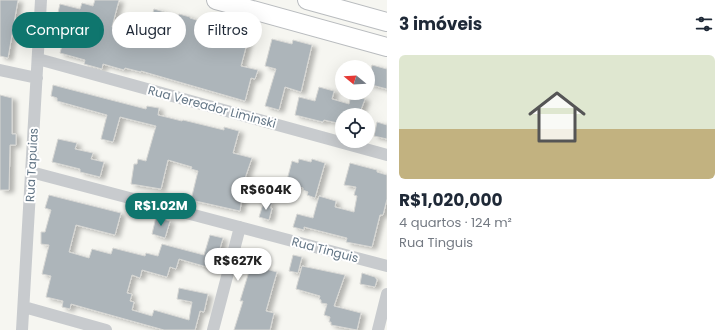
<!DOCTYPE html>
<html lang="pt">
<meta charset="utf-8">
<style>
body{margin:0;font-family:Poppins,sans-serif;background:#f2f2f3;color:#1f2937;height:100vh;display:flex;flex-direction:column;font-size:15px;white-space:nowrap}
*{box-sizing:border-box;margin:0}
p{font-size:13px;color:#747a83}
.icon{flex:none;width:22px;height:22px;fill:none;stroke:currentColor;stroke-width:2;stroke-linecap:round;stroke-linejoin:round}
.map{position:relative;flex:1;overflow:hidden}
.panel{display:flex;flex-direction:column;background:#fff;width:340px}
.panel>*{flex:none}
.banner{position:absolute;left:12px;top:12px;width:315px;height:36px;display:flex;gap:8px}
.needle{width:26px;rotate:288deg}
.tools{position:absolute;left:335px;top:60px;display:grid;gap:8px}
.tools a{display:grid;place-items:center;width:40px;height:40px;border-radius:50%;background:#fff;box-shadow:0 4px 16px #0002;font-size:20px}
.price{position:absolute;translate:-50% -34px;padding:0 9px;border-radius:14px;background:#fff;color:#222;font-size:13px;line-height:26px;filter:drop-shadow(0 1px 2px #0008)}
.price::after{content:'';position:absolute;left:50%;top:24px;width:12px;height:9px;margin-left:-6px;background:inherit;clip-path:polygon(0 0,100% 0,50% 100%)}
.price.on{background:#0f766e;color:#fff}
ul{padding:0;list-style:none}
li{display:grid;align-content:center;gap:8px;height:212px;padding:0 12px}
li+li{border-top:1px solid #e0e1e3}
li span{display:grid;place-items:center;height:124px;border-radius:6px;color:#555}
li>.icon{margin-inline-start:auto}
span .icon{width:72px;height:72px;fill:#fffc;stroke-width:1}
li b{font-size:17px}
h2{display:flex;justify-content:space-between;align-items:center;height:48px;padding:0 12px;font-size:17px}
.tag{padding:0 14px;border-radius:18px;background:#fff;box-shadow:0 4px 16px #0002;font-size:14px;line-height:36px}
.tag.on{background:#0f766e;color:#fff}
main{display:flex;flex:1;min-height:0}
.map>svg:first-child{display:block}
.building{fill:#adb5ba;stroke:#d7d7d4;filter:url(#shadow)}
.lines{fill:none;stroke-linecap:round;stroke-linejoin:round}
.highway-casing{stroke:#b9bcbf;stroke-width:20}
.minor{stroke:#c8cbce;stroke-width:12}
.highway{stroke:#fff;stroke-width:18}
.labels{text-anchor:middle;stroke-width:4;stroke-linejoin:round;paint-order:stroke}
.street-label{font-size:12px;fill:#627585;stroke:#fff}
</style>
<main>
<div class="map">
<svg width="387" height="330" viewBox="0 0 387 330">
<defs>
<filter id="shadow"><feDropShadow dx="4.5" dy="2.5" stdDeviation="2" flood-color="#0004"/></filter>
</defs>
<rect width="100%" height="100%" fill="#f6f6f1"/>
<path class="building" d="M 0,0 L 18,0 L 8,58 L 0,56 Z
M 95,0 L 119,0 L 112,27 L 131,31 L 132,28 L 147,33 L 154,9 L 178,16 L 179,14 L 190,17 L 190,18 L 232,31 L 234,27 L 250,32 L 241,66 L 258,70 L 255,79 L 251,78 L 245,101 L 141,71 L 141,72 L 125,68 L 124,70 L 103,64 L 102,69 L 84,64 L 85,60 L 60,53 L 64,38 L 56,36 L 60,18 L 57,17 L 60,4 L 80,9 L 82,3 L 93,6 Z
M 272,39 L 292,44 L 293,40 L 312,45 L 301,92 L 285,87 L 279,110 L 265,106 L 276,69 L 265,66 Z
M 372,65 L 387,69 L 387,89 L 368,84 Z
M 53,85 L 146,109 L 147,106 L 159,108 L 158,115 L 182,121 L 183,120 L 224,130 L 224,127 L 239,131 L 233,153 L 252,158 L 244,181 L 240,211 L 191,200 L 198,171 L 191,169 L 192,167 L 168,160 L 161,189 L 131,184 L 134,164 L 137,164 L 138,159 L 146,161 L 156,126 L 120,117 L 113,142 L 101,139 L 107,115 L 57,101 L 57,98 L 51,96 Z
M 319,87 L 334,91 L 332,99 L 349,104 L 351,95 L 365,99 L 359,115 L 342,115 L 342,124 L 324,120 L 323,122 L 295,115 L 299,97 L 315,101 Z
M 0,95 L 12,98 L 12,134 L 16,134 L 16,145 L 10,145 L 9,190 L 0,190 Z
M 377,122 L 387,125 L 387,139 L 374,136 Z
M 58,139 L 77,143 L 75,149 L 93,153 L 91,159 L 104,162 L 100,177 L 80,172 L 80,169 L 52,162 Z
M 299,159 L 311,162 L 312,159 L 325,163 L 315,198 L 307,195 L 308,192 L 303,190 L 303,188 L 294,185 L 294,182 L 287,180 L 292,161 L 298,163 Z
M 350,163 L 377,170 L 377,172 L 387,175 L 387,199 L 383,215 L 380,215 L 372,247 L 346,242 L 347,238 L 304,227 L 304,230 L 293,227 L 297,214 L 313,218 L 319,196 L 336,201 L 335,207 L 354,212 L 357,196 L 354,195 L 356,187 L 344,185 Z
M 49,195 L 121,213 L 115,235 L 76,225 L 69,252 L 89,258 L 92,249 L 111,254 L 113,248 L 145,256 L 146,253 L 158,256 L 162,244 L 204,255 L 210,235 L 223,238 L 214,269 L 179,259 L 176,269 L 170,267 L 167,277 L 142,270 L 140,278 L 132,275 L 127,293 L 132,294 L 130,301 L 134,302 L 132,310 L 152,316 L 154,310 L 189,320 L 192,302 L 177,299 L 179,288 L 208,294 L 204,312 L 200,311 L 195,330 L 164,330 L 71,304 L 70,309 L 62,307 L 63,301 L 46,297 L 51,276 L 42,274 L 49,245 L 41,244 L 41,232 L 45,232 L 51,210 L 45,208 Z
M 264,201 L 272,203 L 270,208 L 272,208 L 269,220 L 259,217 Z
M 156,217 L 170,221 L 165,238 L 152,234 Z
M 293,255 L 302,257 L 298,273 L 289,271 Z
M 251,265 L 277,272 L 266,311 L 274,313 L 270,330 L 234,330 L 243,301 L 240,301 Z
M 302,266 L 345,275 L 334,306 L 361,313 L 357,330 L 331,325 L 331,322 L 329,322 L 330,317 L 324,315 L 327,304 L 321,303 L 321,300 L 319,299 L 320,296 L 296,289 Z
M 362,273 L 375,277 L 377,280 L 375,287 L 360,284 Z"/>
<g class="lines">
<defs>
<path id="highway" d="M 216,0 L 387,47
M 307,0 L 387,22"/>
</defs>
<use href="#highway" class="highway-casing"/>
<path class="minor" d="M 38,59 L 387,155
M 0,70 L 37,78
M 31,172 L 387,266
M 24,307 L 106,330
M 22,330 L 41,0
M 213,330 L 240,227
M 378,330 L 387,294"/>
<use href="#highway" class="highway"/>
</g>
<g class="labels">
<g class="street-label">
<text transform="translate(212 107) rotate(15)" y="4">Rua Vereador Liminski</text>
<text transform="translate(32 165) rotate(-87)" y="4">Rua Tapuias</text>
<text transform="translate(325 250) rotate(15)" y="4">Rua Tinguis</text>
</g>
</g>
</svg>
<div class="tools">
<a><svg class="needle" viewBox="-14 -14 28 28"><path d="M0-13l5 13h-10z" fill="#e53935"/><path d="M0 13l5-13h-10z" fill="#747a83"/></svg></a>
<a><svg class="icon" aria-label="locate" viewBox="0 0 24 24"><circle cx="12" cy="12" r="6"/><path d="M12 2v4M12 18v4M2 12h4M18 12h4"/></svg></a>
</div>
<b class="price" style="left:266px;top:211px">R$604K</b>
<b class="price on" style="left:161px;top:227px">R$1.02M</b>
<b class="price" style="left:238px;top:282px">R$627K</b>
<div class="banner">
<a class="tag on">Comprar</a>
<a class="tag">Alugar</a>
<a class="tag">Filtros</a>
</div>
</div>
<section class="panel">
<h2>3 imóveis<svg class="icon" aria-label="filters" viewBox="0 0 24 24"><path d="M4 7h16M4 17h16"/><circle cx="9" cy="7" r="2"/><circle cx="15" cy="17" r="2"/></svg></h2>
<ul>
<li><span style="background:linear-gradient(#dfe7d0 60%,#c2b280 0)"><svg class="icon" aria-label="home" viewBox="0 0 24 24"><path d="M3 11l9-7 9 7M6 9v11h12V9"/></svg></span><div><b>R$1,020,000</b><p>4 quartos · 124 m²</p><p>Rua Tinguis</p></div></li>
</ul>
</section>
</main>
